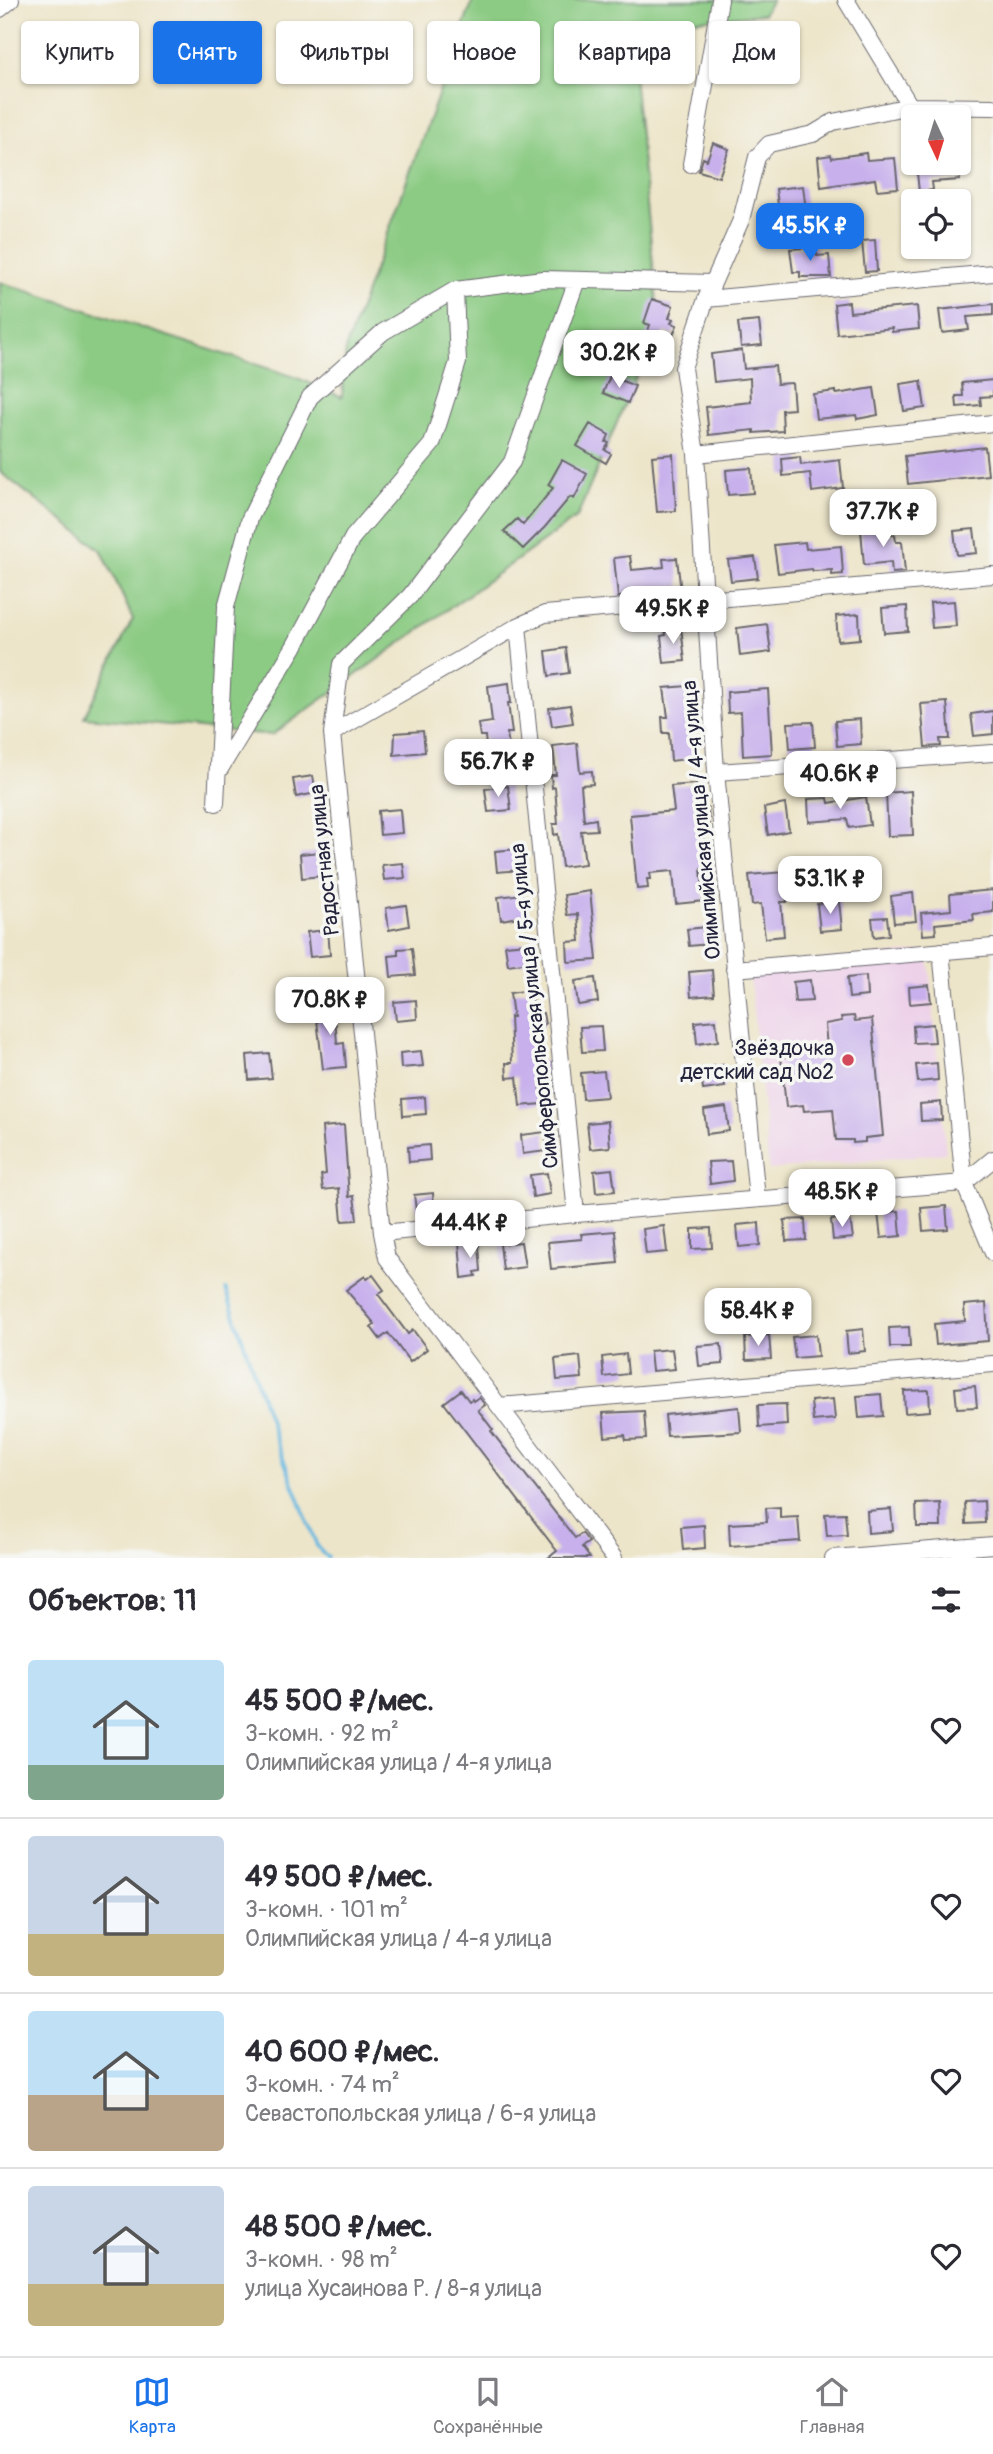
<!DOCTYPE html>
<html lang="ru">
<meta charset="utf-8">
<style>
body{margin:0;font-family:Pangolin,sans-serif;background:#f2f2f3;color:#2b2b33;height:100vh;display:flex;flex-direction:column;font-size:26px;white-space:nowrap}
*{box-sizing:border-box;margin:0}
p{font-size:23px;color:#7c7c81}
.icon{flex:none;width:38px;height:38px;fill:none;stroke:currentColor;stroke-width:2;stroke-linecap:round;stroke-linejoin:round}
.map{position:relative;height:1558px;overflow:hidden}
.panel{display:flex;flex-direction:column;background:#fff;flex:1}
.panel>*{flex:none}
.banner{position:absolute;left:21px;top:21px;width:952px;height:63px;display:flex;gap:14px}
.needle{width:46px;rotate:176deg}
.tools{position:absolute;left:901px;top:105px;display:grid;gap:14px}
.tools a{display:grid;place-items:center;width:70px;height:70px;border-radius:7px;background:#fff;box-shadow:0 2px 5px #0004;font-size:35px}
.price{position:absolute;translate:-50% -60px;padding:0 16px;border-radius:14px;background:#fff;color:#222;font-size:23px;line-height:46px;filter:drop-shadow(0 2px 4px #0008)}
.price::after{content:'';position:absolute;left:50%;top:42px;width:21px;height:16px;margin-left:-10px;background:inherit;clip-path:polygon(0 0,100% 0,50% 100%)}
.price.selected{background:#1a73e8;color:#fff}
ul{padding:0;list-style:none}
li{display:flex;align-items:center;gap:21px;height:175px;padding:0 28px}
li+li{border-top:2px solid #e1e1e2}
li span{display:grid;place-items:center;flex:none;width:196px;height:140px;border-radius:7px;color:#555}
li>.icon{margin-inline-start:auto}
span .icon{width:84px;height:84px;fill:#fffc;stroke-width:1}
li b{font-size:30px}
h2{display:flex;justify-content:space-between;align-items:center;height:84px;padding:0 28px;font-size:30px}
.chip{padding:0 24px;border-radius:7px;background:#fff;box-shadow:0 2px 5px #0004;font-size:24px;line-height:63px}
.chip.selected{background:#1a73e8;color:#fff}
.tab-bar{display:flex;justify-content:space-around;align-items:center;height:98px;border-top:2px solid #e1e1e2;background:#fff;font-size:19px;color:#7c7c81}
.tab-bar a{display:grid;justify-items:center;gap:4px}
.tab-bar .selected{color:#1a73e8}
.map>svg:first-child{display:block}
.built{fill:#edd1e9}
.green{fill:#8bcb83;stroke:#56765f;stroke-width:2}
.lines{fill:none;stroke-linecap:round;stroke-linejoin:round}
.stream{stroke:#64b7e0;stroke-width:3.5}
.building{fill:#c7b0ec}
.minor-casing{stroke:#69666d;stroke-width:18}
.minor{stroke:#fff;stroke-width:16}
.poi-dot{fill:#d1495b;stroke:#f6f6f2;stroke-width:2.5}
.labels{text-anchor:middle;stroke-width:7;stroke-linejoin:round;paint-order:stroke}
.street-label{font-size:21px;fill:#22223b;stroke:#f6f6f2}
.poi-label{font-size:21px;fill:#22223b;stroke:#f6f6f2;text-anchor:end}
</style>
<div class="map">
<svg width="993" height="1558" viewBox="0 0 993 1558">
<rect width="100%" height="100%" fill="#f6f6f2"/>
<filter id="ink" filterUnits="userSpaceOnUse"><feTurbulence type="fractalNoise" baseFrequency=".0143" numOctaves="2"/><feDisplacementMap in="SourceGraphic" scale="14" xChannelSelector="R" yChannelSelector="G"/><feConvolveMatrix kernelMatrix="1 2 1 2 8 2 1 2 1" color-interpolation-filters="sRGB"/></filter>
<filter id="wash" filterUnits="userSpaceOnUse"><feTurbulence type="fractalNoise" baseFrequency=".00686" numOctaves="4" result="noise"/><feDisplacementMap in="SourceGraphic" scale="28" xChannelSelector="R" yChannelSelector="G"/><feGaussianBlur stdDeviation="1.57" result="paint"/><feColorMatrix in="noise" values="0 0 0 0 0 0 0 0 0 0 0 0 0 0 0 0 0 1.4 0 .05"/><feComposite in="paint" operator="in"/></filter>
<g filter="url(#wash)">
<rect width="100%" height="100%" fill="#ede5c9"/>
<path class="built" d="M 928,951 L 946,1153 L 769,1170 L 749,967 Z"/>
<path class="green" d="M 473,0 L 772,0 L 763,14 L 629,26 L 659,323 L 577,517 L 272,735 L 84,717 L 133,619 L 102,551 L 0,472 L 0,282 L 295,377 L 342,397 L 346,347 Z"/>
<g class="lines">
<path class="stream" d="M 226,1290 L 278,1445 L 317,1546 L 328,1558"/>
</g>
<g id="blocks">
<path class="building" d="M 713,143 L 729,149 L 719,177 L 699,171 L 703,158 L 707,160 Z
M 866,153 L 867,160 L 895,158 L 898,188 L 877,190 L 875,179 L 821,187 L 818,157 L 831,155 L 832,158 Z
M 916,163 L 958,163 L 960,180 L 932,182 L 933,190 L 919,192 Z
M 803,186 L 806,210 L 779,213 L 776,189 Z
M 875,240 L 877,271 L 865,272 L 862,241 Z
M 816,247 L 817,256 L 829,255 L 831,277 L 800,277 L 800,272 L 793,272 L 790,249 Z
M 652,299 L 673,306 L 669,318 L 673,319 L 671,323 L 677,325 L 673,335 L 664,332 L 657,353 L 660,354 L 656,365 L 638,359 L 650,325 L 644,323 Z
M 849,302 L 850,312 L 917,306 L 919,329 L 892,332 L 892,328 L 837,334 L 834,304 Z
M 993,304 L 993,315 L 967,317 L 969,330 L 942,333 L 939,310 Z
M 759,321 L 762,345 L 741,347 L 738,323 Z
M 742,350 L 744,369 L 775,366 L 777,384 L 792,383 L 794,409 L 782,410 L 783,431 L 754,433 L 754,430 L 709,435 L 706,407 L 751,402 L 750,378 L 714,382 L 711,354 Z
M 610,376 L 635,386 L 628,403 L 603,393 Z
M 993,380 L 993,396 L 980,397 L 981,405 L 957,407 L 956,396 L 963,396 L 962,383 Z
M 921,381 L 925,408 L 904,411 L 900,384 Z
M 874,388 L 878,415 L 857,419 L 856,415 L 816,419 L 813,394 L 836,391 L 836,394 Z
M 590,424 L 609,435 L 606,442 L 609,443 L 605,450 L 611,454 L 606,463 L 577,446 Z
M 985,447 L 988,475 L 908,484 L 905,456 Z
M 673,454 L 676,511 L 657,512 L 652,456 Z
M 800,457 L 801,465 L 840,460 L 843,488 L 812,492 L 810,473 L 783,476 L 782,459 Z
M 562,460 L 587,474 L 574,499 L 570,497 L 545,527 L 523,549 L 504,531 L 517,519 L 523,525 L 553,488 L 548,485 Z
M 751,468 L 753,493 L 728,495 L 726,470 Z
M 888,528 L 889,535 L 895,535 L 896,542 L 902,542 L 905,572 L 892,573 L 891,562 L 864,565 L 861,530 Z
M 974,529 L 977,553 L 957,555 L 954,531 Z
M 805,542 L 806,549 L 841,546 L 843,574 L 832,575 L 832,570 L 813,571 L 812,569 L 778,573 L 774,545 Z
M 630,556 L 632,570 L 664,567 L 663,559 L 677,558 L 681,592 L 665,593 L 665,590 L 634,592 L 634,596 L 618,597 L 614,558 Z
M 755,557 L 758,578 L 731,581 L 728,560 Z
M 954,601 L 956,626 L 932,628 L 930,603 Z
M 907,606 L 908,631 L 884,633 L 882,608 Z
M 859,614 L 860,639 L 838,641 L 836,616 Z
M 767,624 L 771,652 L 740,656 L 737,628 Z
M 681,627 L 685,661 L 664,663 L 661,636 L 666,635 L 665,629 Z
M 566,648 L 569,673 L 549,676 L 546,651 Z
M 509,683 L 511,703 L 508,703 L 512,733 L 507,733 L 511,763 L 488,766 L 485,736 L 480,736 L 478,724 L 492,722 L 488,686 Z
M 688,686 L 691,715 L 698,714 L 700,730 L 692,731 L 695,758 L 671,761 L 669,733 L 663,733 L 662,717 L 668,717 L 664,688 Z
M 768,689 L 772,754 L 743,756 L 741,712 L 728,713 L 727,692 Z
M 947,702 L 950,739 L 940,739 L 941,746 L 925,747 L 921,704 Z
M 570,705 L 573,723 L 552,726 L 549,708 Z
M 993,711 L 993,734 L 974,736 L 971,714 Z
M 860,719 L 861,744 L 837,746 L 835,721 Z
M 813,722 L 815,747 L 790,749 L 788,723 Z
M 423,731 L 425,752 L 394,755 L 395,733 Z
M 577,743 L 580,772 L 592,771 L 593,784 L 581,785 L 584,821 L 596,819 L 597,830 L 581,831 L 585,864 L 562,867 L 558,834 L 554,835 L 553,824 L 558,824 L 555,787 L 552,788 L 551,775 L 556,775 L 553,746 Z
M 313,776 L 316,793 L 296,797 L 293,779 Z
M 696,784 L 699,808 L 708,808 L 709,825 L 702,826 L 705,858 L 712,858 L 713,868 L 701,869 L 704,901 L 676,904 L 673,871 L 650,873 L 651,879 L 647,879 L 648,888 L 637,889 L 630,815 L 674,811 L 671,786 Z
M 508,786 L 511,810 L 488,812 L 485,789 Z
M 911,791 L 913,835 L 888,836 L 886,793 Z
M 866,797 L 870,825 L 849,828 L 847,819 L 809,822 L 808,799 L 828,798 L 829,803 Z
M 785,804 L 789,831 L 768,835 L 764,808 Z
M 400,809 L 402,833 L 380,835 L 378,811 Z
M 519,849 L 521,870 L 497,872 L 495,851 Z
M 320,852 L 322,876 L 302,878 L 300,854 Z
M 403,863 L 405,878 L 384,880 L 382,865 Z
M 873,864 L 875,880 L 865,882 L 865,885 L 849,887 L 848,881 L 840,882 L 838,868 Z
M 784,872 L 787,902 L 781,902 L 784,936 L 765,938 L 761,904 L 752,905 L 749,875 Z
M 993,890 L 993,912 L 973,914 L 974,920 L 935,924 L 936,934 L 923,935 L 921,913 L 951,910 L 950,894 Z
M 590,891 L 597,960 L 568,962 L 567,942 L 580,941 L 578,914 L 567,915 L 564,895 Z
M 913,893 L 916,921 L 894,923 L 891,896 Z
M 522,894 L 525,916 L 501,920 L 498,897 Z
M 839,901 L 842,929 L 820,931 L 817,904 Z
M 406,905 L 409,926 L 389,930 L 386,908 Z
M 887,917 L 889,935 L 874,937 L 872,918 Z
M 707,927 L 709,944 L 689,946 L 687,929 Z
M 328,930 L 330,955 L 310,957 L 307,932 Z
M 528,943 L 530,962 L 508,965 L 505,945 Z
M 412,948 L 415,975 L 391,977 L 389,956 L 398,955 L 398,949 Z
M 712,970 L 714,995 L 691,997 L 689,972 Z
M 866,976 L 867,996 L 849,998 L 847,978 Z
M 595,978 L 598,1002 L 578,1005 L 575,981 Z
M 810,980 L 812,1001 L 795,1002 L 793,982 Z
M 929,985 L 931,1002 L 910,1004 L 909,987 Z
M 531,990 L 535,1014 L 543,1013 L 545,1024 L 535,1026 L 537,1062 L 546,1061 L 547,1075 L 540,1076 L 542,1104 L 520,1106 L 517,1077 L 507,1078 L 506,1063 L 512,1063 L 510,1017 L 513,1017 L 510,993 Z
M 416,1000 L 417,1019 L 396,1021 L 394,1002 Z
M 334,1002 L 338,1005 L 338,1010 L 335,1014 L 337,1044 L 344,1043 L 346,1067 L 323,1069 L 315,1004 Z
M 854,1016 L 855,1021 L 872,1019 L 883,1136 L 865,1138 L 865,1142 L 853,1143 L 853,1140 L 836,1140 L 833,1109 L 804,1111 L 803,1105 L 786,1107 L 781,1057 L 798,1056 L 798,1051 L 827,1048 L 825,1024 L 842,1021 L 841,1017 Z
M 716,1020 L 718,1041 L 697,1044 L 695,1022 Z
M 933,1024 L 935,1042 L 914,1043 L 913,1026 Z
M 601,1026 L 603,1051 L 582,1052 L 580,1027 Z
M 421,1051 L 423,1066 L 401,1068 L 400,1053 Z
M 269,1053 L 272,1078 L 249,1080 L 247,1055 Z
M 937,1063 L 938,1080 L 918,1082 L 916,1065 Z
M 723,1065 L 725,1087 L 703,1090 L 701,1068 Z
M 604,1071 L 607,1097 L 583,1099 L 581,1073 Z
M 425,1097 L 426,1114 L 403,1116 L 402,1099 Z
M 941,1102 L 942,1120 L 921,1121 L 920,1104 Z
M 726,1107 L 729,1131 L 707,1134 L 704,1110 Z
M 608,1121 L 610,1147 L 590,1149 L 587,1123 Z
M 344,1125 L 349,1197 L 354,1196 L 357,1220 L 342,1221 L 339,1188 L 323,1190 L 321,1175 L 326,1174 L 322,1127 Z
M 545,1132 L 547,1151 L 523,1154 L 521,1135 Z
M 429,1145 L 430,1160 L 409,1162 L 408,1147 Z
M 731,1161 L 733,1181 L 710,1184 L 708,1162 Z
M 612,1169 L 615,1191 L 596,1193 L 594,1171 Z
M 547,1173 L 550,1194 L 533,1197 L 530,1175 Z
M 433,1193 L 434,1208 L 416,1210 L 414,1195 Z
M 946,1206 L 948,1229 L 923,1231 L 921,1208 Z
M 899,1211 L 901,1236 L 881,1238 L 878,1213 Z
M 850,1218 L 853,1238 L 833,1240 L 831,1220 Z
M 805,1219 L 806,1240 L 786,1241 L 784,1220 Z
M 759,1223 L 760,1245 L 739,1247 L 737,1225 Z
M 664,1226 L 667,1252 L 646,1254 L 643,1229 Z
M 711,1228 L 712,1248 L 692,1249 L 692,1229 Z
M 615,1231 L 618,1263 L 551,1269 L 548,1242 L 582,1239 L 581,1234 Z
M 470,1241 L 471,1247 L 479,1246 L 481,1271 L 475,1272 L 476,1276 L 462,1278 L 459,1242 Z
M 521,1242 L 525,1267 L 503,1270 L 500,1244 Z
M 373,1275 L 384,1290 L 378,1294 L 408,1334 L 413,1330 L 427,1349 L 410,1362 L 388,1333 L 380,1339 L 371,1327 L 375,1324 L 346,1290 L 365,1276 L 367,1279 Z
M 986,1303 L 988,1341 L 936,1345 L 934,1324 L 965,1321 L 964,1305 Z
M 909,1327 L 910,1347 L 890,1347 L 889,1328 Z
M 863,1329 L 865,1351 L 848,1353 L 846,1331 Z
M 769,1335 L 771,1359 L 746,1360 L 745,1337 Z
M 816,1335 L 818,1356 L 795,1358 L 792,1337 Z
M 721,1344 L 723,1364 L 699,1366 L 697,1346 Z
M 672,1349 L 675,1369 L 652,1371 L 650,1351 Z
M 626,1354 L 628,1374 L 604,1377 L 602,1357 Z
M 580,1356 L 582,1378 L 557,1380 L 555,1359 Z
M 975,1386 L 977,1407 L 957,1408 L 955,1388 Z
M 461,1390 L 469,1401 L 472,1399 L 473,1401 L 479,1397 L 485,1405 L 478,1410 L 493,1430 L 491,1431 L 575,1538 L 582,1533 L 589,1542 L 582,1547 L 590,1558 L 548,1558 L 557,1551 L 444,1403 Z
M 929,1390 L 930,1411 L 905,1413 L 904,1391 Z
M 881,1394 L 883,1416 L 859,1418 L 857,1396 Z
M 833,1399 L 835,1419 L 813,1421 L 811,1401 Z
M 786,1404 L 787,1425 L 759,1427 L 758,1405 Z
M 739,1407 L 741,1432 L 667,1436 L 665,1415 Z
M 644,1411 L 646,1439 L 626,1440 L 625,1435 L 605,1437 L 603,1413 Z
M 984,1501 L 985,1523 L 966,1524 L 965,1502 Z
M 940,1503 L 941,1527 L 917,1527 L 916,1504 Z
M 780,1507 L 780,1518 L 798,1517 L 800,1541 L 730,1546 L 729,1524 L 767,1522 L 766,1508 Z
M 891,1509 L 893,1531 L 868,1533 L 867,1511 Z
M 845,1513 L 847,1535 L 827,1536 L 825,1514 Z
M 704,1525 L 705,1548 L 683,1550 L 681,1527 Z"/>
</g>
</g>
<g filter="url(#ink)">
<use href="#blocks" fill-opacity="0" stroke="#69666d" stroke-width="2"/>
<g class="lines">
<defs>
<path id="minor" d="M 846,0 L 910,106
M 0,9 L 11,0
M 691,164 L 720,0
M 577,280 L 512,462 L 410,596 L 341,664 L 332,733 L 382,1233 L 387,1258 L 614,1558
M 706,299 L 993,273
M 696,454 L 993,423
M 518,626 L 576,1214
M 332,733 L 518,626 L 545,614 L 993,575
M 220,769 L 294,647 L 353,537 L 432,444 L 458,362 L 455,290
M 716,772 L 993,753
M 216,803 L 226,607 L 250,518 L 310,397 L 383,332 L 455,290 L 543,279 L 713,283
M 941,951 L 964,1183 L 993,1253
M 734,969 L 993,947
M 757,1199 L 716,772 L 696,454 L 683,368 L 706,299 L 741,220 L 757,157 L 769,144 L 813,134 L 833,122 L 910,106 L 993,107
M 382,1233 L 576,1214 L 964,1183 L 993,1159
M 499,1406 L 993,1364
M 833,1558 L 993,1545"/>
</defs>
<use href="#minor" class="minor-casing"/>
<use href="#minor" class="minor"/>
</g>
</g>
<circle class="poi-dot" cx="848" cy="1060" r="7"/>
<g class="labels">
<g class="street-label">
<text transform="translate(701 820) rotate(-95)" y="7">Олимпийская улица / 4-я улица</text>
<text transform="translate(324 860) rotate(-96)" y="7">Радостная улица</text>
<text transform="translate(534 1006) rotate(-96)" y="7">Симферопольская улица / 5-я улица</text>
</g>
<g class="poi-label">
<text x="834" y="1055">Звёздочка<tspan x="834" dy="24">детский сад №2</tspan></text>
</g>
</g>
</svg>
<div class="tools">
<a><svg class="needle" viewBox="-14 -14 28 28"><path d="M0-13l5 13h-10z" fill="#e53935"/><path d="M0 13l5-13h-10z" fill="#7c7c81"/></svg></a>
<a><svg class="icon" aria-label="locate" viewBox="0 0 24 24"><circle cx="12" cy="12" r="6"/><path d="M12 2v4M12 18v4M2 12h4M18 12h4"/></svg></a>
</div>
<b class="price selected" style="left:810px;top:263px">45.5K ₽</b>
<b class="price" style="left:619px;top:390px">30.2K ₽</b>
<b class="price" style="left:883px;top:549px">37.7K ₽</b>
<b class="price" style="left:673px;top:646px">49.5K ₽</b>
<b class="price" style="left:498px;top:799px">56.7K ₽</b>
<b class="price" style="left:840px;top:811px">40.6K ₽</b>
<b class="price" style="left:830px;top:916px">53.1K ₽</b>
<b class="price" style="left:330px;top:1037px">70.8K ₽</b>
<b class="price" style="left:842px;top:1229px">48.5K ₽</b>
<b class="price" style="left:470px;top:1260px">44.4K ₽</b>
<b class="price" style="left:758px;top:1348px">58.4K ₽</b>
<div class="banner">
<a class="chip">Купить</a>
<a class="chip selected">Снять</a>
<a class="chip">Фильтры</a>
<a class="chip">Новое</a>
<a class="chip">Квартира</a>
<a class="chip">Дом</a>
</div>
</div>
<section class="panel">
<h2>Объектов: 11<svg class="icon" aria-label="filters" viewBox="0 0 24 24"><path d="M4 7h16M4 17h16"/><circle cx="9" cy="7" r="2"/><circle cx="15" cy="17" r="2"/></svg></h2>
<ul>
<li><span style="background:linear-gradient(#bfe0f5 75%,#7fa58c 0)"><svg class="icon" aria-label="home" viewBox="0 0 24 24"><path d="M3 11l9-7 9 7M6 9v11h12V9"/></svg></span><div><b>45 500 ₽/мес.</b><p>3-комн. · 92 m²</p><p>Олимпийская улица / 4-я улица</p></div><svg class="icon" aria-label="heart" viewBox="0 0 24 24"><path d="M12 20l-8-8c-3-5 5-10 8-4 3-6 11-1 8 4z"/></svg></li>
<li><span style="background:linear-gradient(#c9d6e8 70%,#c2b280 0)"><svg class="icon" aria-label="home" viewBox="0 0 24 24"><path d="M3 11l9-7 9 7M6 9v11h12V9"/></svg></span><div><b>49 500 ₽/мес.</b><p>3-комн. · 101 m²</p><p>Олимпийская улица / 4-я улица</p></div><svg class="icon" aria-label="heart" viewBox="0 0 24 24"><path d="M12 20l-8-8c-3-5 5-10 8-4 3-6 11-1 8 4z"/></svg></li>
<li><span style="background:linear-gradient(#bfe0f5 60%,#b9a48a 0)"><svg class="icon" aria-label="home" viewBox="0 0 24 24"><path d="M3 11l9-7 9 7M6 9v11h12V9"/></svg></span><div><b>40 600 ₽/мес.</b><p>3-комн. · 74 m²</p><p>Севастопольская улица / 6-я улица</p></div><svg class="icon" aria-label="heart" viewBox="0 0 24 24"><path d="M12 20l-8-8c-3-5 5-10 8-4 3-6 11-1 8 4z"/></svg></li>
<li><span style="background:linear-gradient(#c9d6e8 70%,#c2b280 0)"><svg class="icon" aria-label="home" viewBox="0 0 24 24"><path d="M3 11l9-7 9 7M6 9v11h12V9"/></svg></span><div><b>48 500 ₽/мес.</b><p>3-комн. · 98 m²</p><p>улица Хусаинова Р. / 8-я улица</p></div><svg class="icon" aria-label="heart" viewBox="0 0 24 24"><path d="M12 20l-8-8c-3-5 5-10 8-4 3-6 11-1 8 4z"/></svg></li>
</ul>
</section>
<nav class="tab-bar">
<a class="selected"><svg class="icon" aria-label="map" viewBox="0 0 24 24"><path d="M3 6l6-2 6 2 6-2v14l-6 2-6-2-6 2zM9 4v14M15 6v14"/></svg>Карта</a>
<a><svg class="icon" aria-label="saved" viewBox="0 0 24 24"><path d="M7 4h10v16l-5-4-5 4z"/></svg>Сохранённые</a>
<a><svg class="icon" aria-label="home" viewBox="0 0 24 24"><path d="M3 11l9-7 9 7M6 9v11h12V9"/></svg>Главная</a>
</nav>
